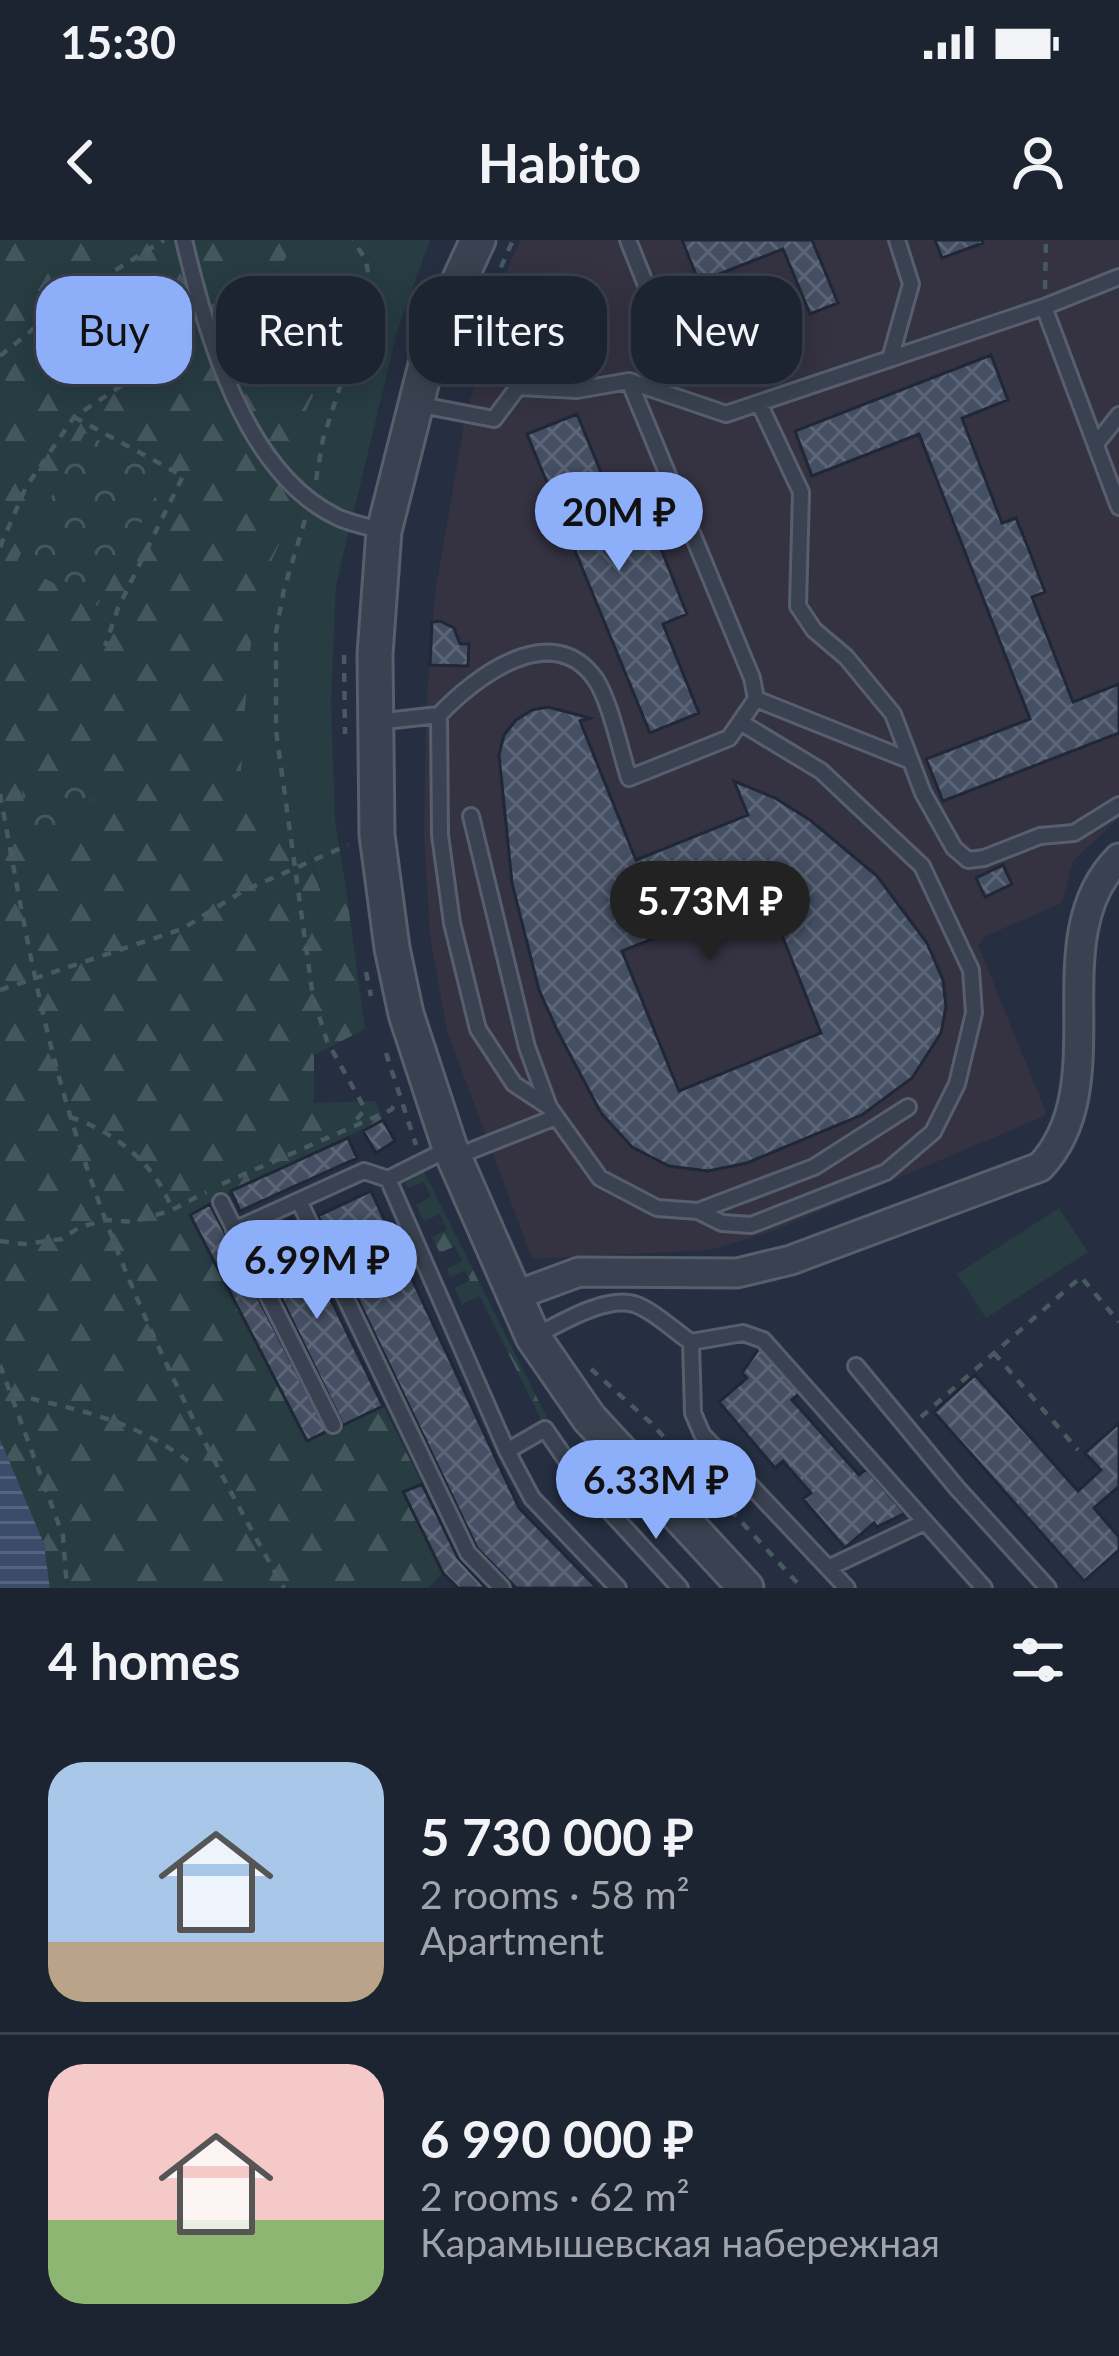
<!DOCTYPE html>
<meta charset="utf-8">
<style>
body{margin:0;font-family:Lato,sans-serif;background:#252b39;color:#f1f3f6;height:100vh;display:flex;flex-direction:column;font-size:45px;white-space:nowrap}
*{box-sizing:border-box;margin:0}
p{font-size:39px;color:#a0a4ab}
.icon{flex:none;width:66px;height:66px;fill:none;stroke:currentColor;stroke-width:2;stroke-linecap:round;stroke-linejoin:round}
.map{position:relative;height:1348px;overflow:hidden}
.drawer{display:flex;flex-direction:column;background:#1c2331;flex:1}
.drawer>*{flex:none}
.hud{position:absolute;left:36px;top:36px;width:1047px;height:108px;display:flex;gap:24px}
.price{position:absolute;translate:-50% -102px;padding:0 27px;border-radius:42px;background:#8daffa;color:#111;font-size:39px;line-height:78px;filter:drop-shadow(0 3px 6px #0008)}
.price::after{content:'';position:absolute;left:50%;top:72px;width:36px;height:27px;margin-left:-18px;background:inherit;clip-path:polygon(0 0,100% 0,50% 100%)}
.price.on{background:#222;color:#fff}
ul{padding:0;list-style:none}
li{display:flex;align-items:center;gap:36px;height:300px;padding:0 48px}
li+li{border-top:3px solid #3a404d}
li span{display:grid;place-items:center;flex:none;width:336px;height:240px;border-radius:36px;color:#555}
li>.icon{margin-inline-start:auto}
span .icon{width:144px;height:144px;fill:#fffc;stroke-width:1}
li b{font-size:51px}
h2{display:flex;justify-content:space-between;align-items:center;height:144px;padding:0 48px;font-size:51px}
.tag{padding:0 42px;border-radius:36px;background:#1c2331;box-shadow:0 6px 30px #0003,0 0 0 3px #3a404d;font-size:42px;line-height:108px}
.tag.on{background:#8daffa;color:#111}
.status{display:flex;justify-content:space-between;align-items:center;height:84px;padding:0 60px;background:#1c2331;direction:ltr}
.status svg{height:33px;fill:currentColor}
header{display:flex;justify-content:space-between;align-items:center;height:156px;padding:0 48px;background:#1c2331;font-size:54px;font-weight:700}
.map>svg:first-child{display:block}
.medical{fill:#353242}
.grass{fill:#273d42}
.forest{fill:url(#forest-firs)}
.park{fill:url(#park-crowns)}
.water{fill:url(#water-rules)}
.building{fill:url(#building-cross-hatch);stroke:#202838;stroke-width:3;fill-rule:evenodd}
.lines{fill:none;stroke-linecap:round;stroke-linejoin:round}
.service-casing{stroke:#575f6e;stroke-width:20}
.minor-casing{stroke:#575f6e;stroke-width:33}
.tertiary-casing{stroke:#575f6e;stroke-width:39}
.path{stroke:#465a5f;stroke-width:4.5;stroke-dasharray:9 9;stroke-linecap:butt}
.service{stroke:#3a4251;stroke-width:14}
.minor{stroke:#3a4251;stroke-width:27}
.tertiary{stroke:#3a4251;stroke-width:33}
</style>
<div class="status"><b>15:30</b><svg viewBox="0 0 49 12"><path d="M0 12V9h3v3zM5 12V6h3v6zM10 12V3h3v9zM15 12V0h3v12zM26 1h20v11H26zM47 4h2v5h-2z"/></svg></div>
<header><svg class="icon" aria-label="back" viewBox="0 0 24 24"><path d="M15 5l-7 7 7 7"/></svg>Habito<svg class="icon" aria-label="person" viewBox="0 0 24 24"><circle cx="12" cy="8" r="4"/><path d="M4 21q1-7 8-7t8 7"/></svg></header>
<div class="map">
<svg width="1119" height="1348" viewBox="0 0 1119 1348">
<defs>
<pattern id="forest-firs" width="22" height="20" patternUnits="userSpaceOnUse" patternTransform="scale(3)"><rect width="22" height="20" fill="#273d42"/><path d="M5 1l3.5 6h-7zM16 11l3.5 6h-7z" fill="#44575c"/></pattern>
<pattern id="park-crowns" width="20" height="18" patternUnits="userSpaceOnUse" patternTransform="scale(3)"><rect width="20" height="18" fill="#273d42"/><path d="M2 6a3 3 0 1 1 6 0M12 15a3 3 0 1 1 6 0" fill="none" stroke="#44575c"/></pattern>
<pattern id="water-rules" width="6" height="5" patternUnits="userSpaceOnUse" patternTransform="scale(3)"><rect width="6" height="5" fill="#3b4b6a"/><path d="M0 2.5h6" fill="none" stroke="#55637e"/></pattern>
<pattern id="building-cross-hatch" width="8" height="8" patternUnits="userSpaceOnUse" patternTransform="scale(3)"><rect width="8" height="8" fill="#444f63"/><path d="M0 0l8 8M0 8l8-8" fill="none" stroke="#5d6678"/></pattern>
</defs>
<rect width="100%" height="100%" fill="#252f41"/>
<path class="medical" d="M 521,0 L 1119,0 L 1119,578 L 1073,621 L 1062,663 L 986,696 L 978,705 L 1047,875 L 773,991 L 710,1010 L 532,1019 L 447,791 L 430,696 L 424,595 L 426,468 L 435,353 L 466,173 L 509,24 Z"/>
<path class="grass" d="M 295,0 L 430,0 L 397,92 L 336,345 L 331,461 L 335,580 L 346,649 L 322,654 L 295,569 L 242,562 L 239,551 C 250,455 239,352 300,271 C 298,244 292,214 300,187 C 305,168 321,146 323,125 C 325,90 290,65 276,36 Z
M 1059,968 L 1088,1012 L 986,1078 L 957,1034 Z"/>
<path class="forest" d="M 0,0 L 295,0 L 276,36 C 290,65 326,91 322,126 C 321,146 305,168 300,187 C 292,214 298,244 300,271 C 239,352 250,455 239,551 L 242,562 L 295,569 L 321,653 L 346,649 L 365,789 L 314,815 L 314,863 L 375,861 L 383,880 L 231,951 L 190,975 L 306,1201 L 383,1166 L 422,1244 L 404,1253 L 443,1333 L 428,1348 L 51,1348 L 44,1304 L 0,1199 Z
M 424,932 L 547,1178 L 542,1181 L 480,1056 L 462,1064 L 455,1048 L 470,1040 L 465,1030 L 450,1037 L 447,1029 L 462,1021 L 455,1006 L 440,1013 L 432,997 L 447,990 L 440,974 L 424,981 L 416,965 L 431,957 L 424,942 L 408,948 L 405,943 Z"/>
<path class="park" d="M 85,193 L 166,236 L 97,366 L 16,323 Z
M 85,535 L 95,584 L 30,596 L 21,546 Z"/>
<path class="water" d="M 0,1199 L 44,1304 L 50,1348 L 0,1348 Z"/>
<path class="building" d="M 682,0 L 812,0 L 838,63 L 810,74 L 783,9 L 699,42 Z
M 935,0 L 982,0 L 983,3 L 942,18 Z
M 991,115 L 1008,160 L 962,178 L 1002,283 L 1016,278 L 1031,315 L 1045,352 L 1032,357 L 1073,462 L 1119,444 L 1119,493 L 943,561 L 926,519 L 1030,479 L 919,194 L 812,236 L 795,191 Z
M 577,174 L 629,301 L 654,291 L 687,374 L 663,384 L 699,473 L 650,493 L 527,194 Z
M 440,381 L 454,388 L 460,404 L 469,404 L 468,426 L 430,425 L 432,382 Z
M 548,467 L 590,478 L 580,481 L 636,620 L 748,575 L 734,541 L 775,558 L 810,580 L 877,636 L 927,703 L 943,740 L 946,767 L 941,793 L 912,838 L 862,875 L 747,923 L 708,931 L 669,926 L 632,907 L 601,873 L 558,792 L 539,750 L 512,643 L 499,515 L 504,495 L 516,480 L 532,470 ZM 765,653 L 821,793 L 679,851 L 622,711 Z
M 1003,625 L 1012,644 L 985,657 L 976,638 Z
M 383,880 L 395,901 L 376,913 L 363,891 Z
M 348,898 L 357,918 L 240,971 L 231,951 Z
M 371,951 L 519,1268 L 597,1348 L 516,1348 L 477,1308 L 318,976 Z
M 210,964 L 327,1191 L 307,1201 L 190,975 Z
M 291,978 L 383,1166 L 343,1185 L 252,998 Z
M 760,1107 L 800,1153 L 792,1160 L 859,1235 L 866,1229 L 905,1273 L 877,1287 L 874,1283 L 845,1308 L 803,1259 L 811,1253 L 783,1221 L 775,1228 L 719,1162 L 747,1138 L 742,1133 Z
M 975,1135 L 1078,1251 L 1101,1230 L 1085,1213 L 1119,1183 L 1119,1250 L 1117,1248 L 1094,1268 L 1119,1297 L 1119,1310 L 1084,1341 L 934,1172 Z
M 422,1244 L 458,1318 L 486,1348 L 458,1348 L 443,1333 L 403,1252 Z"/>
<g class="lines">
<defs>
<path id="service" d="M 184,0 C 206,92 244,234 339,278 C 353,284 369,287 384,291
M 628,0 L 650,55
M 1044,67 L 1119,37
M 890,119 L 911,44 L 897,0
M 759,163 L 801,252 L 798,366 L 814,390 L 846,417 L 893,474 L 923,553 L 954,608 L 968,620 L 984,618 L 1040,596 L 1074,593 L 1119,565
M 416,164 L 494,179 L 518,147 L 577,150 L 629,141 L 726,174 L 1044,67 L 1119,267
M 1096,204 L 1119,175
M 756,459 L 911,521
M 439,475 L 440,595 L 452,683 L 478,789 L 514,844 L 549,867 L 600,938 L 657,968 L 698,971 L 722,983 L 751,985 L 886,932 L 933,892 L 957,844 L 974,773 L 971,730 L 922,626 L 821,531 L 740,482
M 376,482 L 439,475 C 475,437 553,377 596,440 C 611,464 620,510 629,538 L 729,498 L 756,459 L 752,438 L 629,141
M 471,576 L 527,807 L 549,867
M 455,917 L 556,877
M 388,939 L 507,1211 L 532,1258 L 618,1348
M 299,961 L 468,1313 L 502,1348
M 221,962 L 333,1185
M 698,971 L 814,927 L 908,867
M 234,990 L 364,931 L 388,939 L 450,908
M 533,1097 C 560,1084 603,1056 634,1064 C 653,1070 674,1091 691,1102 L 743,1093 L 763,1100 L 984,1348
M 691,1102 L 693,1173 L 702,1194 L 847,1348
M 856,1126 L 957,1248 L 1048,1348
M 507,1211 L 545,1189 L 578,1237 L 680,1348
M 828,1328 L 925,1282"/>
<path id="minor" d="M 514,1056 L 579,1032 L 737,1033 L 791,1020 L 1040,927 C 1119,844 1038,698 1119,618"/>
<path id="tertiary" d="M 478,0 L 433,97 L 384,291 L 375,414 L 377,595 L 392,708 L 406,774 L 450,908 L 533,1097 L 589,1178 L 746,1348"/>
</defs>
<use href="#service" class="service-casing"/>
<use href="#minor" class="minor-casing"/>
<use href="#tertiary" class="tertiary-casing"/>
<path class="path" d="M 1045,49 L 1046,0
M 0,116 L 74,56 L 164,0
M 457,126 L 513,0
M 74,177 L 183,236 L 118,368 L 105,406
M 316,240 L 323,199 L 371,51 L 366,20 L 353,0
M 305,280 L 284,349 L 276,392 L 276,491 L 313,757 L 327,801 L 365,869 L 353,884
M 0,307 L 26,247 L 74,177 L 136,136 L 168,108 L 185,84
M 344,415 L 345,494
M 0,554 C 20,662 38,770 70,875 C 120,1042 198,1197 284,1348
M 366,732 L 371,756
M 0,750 L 182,689 L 243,651 L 348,605
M 386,813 L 416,905
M 70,877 C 114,891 157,925 172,970
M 222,944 L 391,870 L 399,859
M 0,1001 L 24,1004 L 62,999 L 80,987 L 106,980 L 133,982 L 172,970 L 206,952
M 994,1113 L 1078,1210
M 0,1125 L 63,1296 L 67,1348
M 591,1129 L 651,1183 L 802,1348
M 13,1154 C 84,1172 130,1178 191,1223
M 921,1177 L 1081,1037 L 1119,1082"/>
<use href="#service" class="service"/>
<use href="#minor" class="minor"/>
<use href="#tertiary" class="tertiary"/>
</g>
</svg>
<b class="price" style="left:619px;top:334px">20M ₽</b>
<b class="price on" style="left:710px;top:723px">5.73M ₽</b>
<b class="price" style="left:317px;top:1082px">6.99M ₽</b>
<b class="price" style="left:656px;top:1302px">6.33M ₽</b>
<div class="hud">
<a class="tag on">Buy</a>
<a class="tag">Rent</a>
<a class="tag">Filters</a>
<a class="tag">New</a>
</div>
</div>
<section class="drawer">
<h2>4 homes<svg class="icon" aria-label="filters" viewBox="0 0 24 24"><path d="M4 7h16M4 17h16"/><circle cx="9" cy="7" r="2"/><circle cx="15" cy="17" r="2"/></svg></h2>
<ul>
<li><span style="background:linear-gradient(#a9c7e8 75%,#b9a48a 0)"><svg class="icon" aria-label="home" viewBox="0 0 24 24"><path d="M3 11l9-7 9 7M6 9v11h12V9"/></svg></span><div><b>5 730 000 ₽</b><p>2 rooms · 58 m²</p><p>Apartment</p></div></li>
<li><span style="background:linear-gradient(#f6c9c9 65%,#8fb573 0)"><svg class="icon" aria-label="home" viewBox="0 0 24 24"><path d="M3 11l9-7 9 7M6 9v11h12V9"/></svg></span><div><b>6 990 000 ₽</b><p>2 rooms · 62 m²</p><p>Карамышевская набережная</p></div></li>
</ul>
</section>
